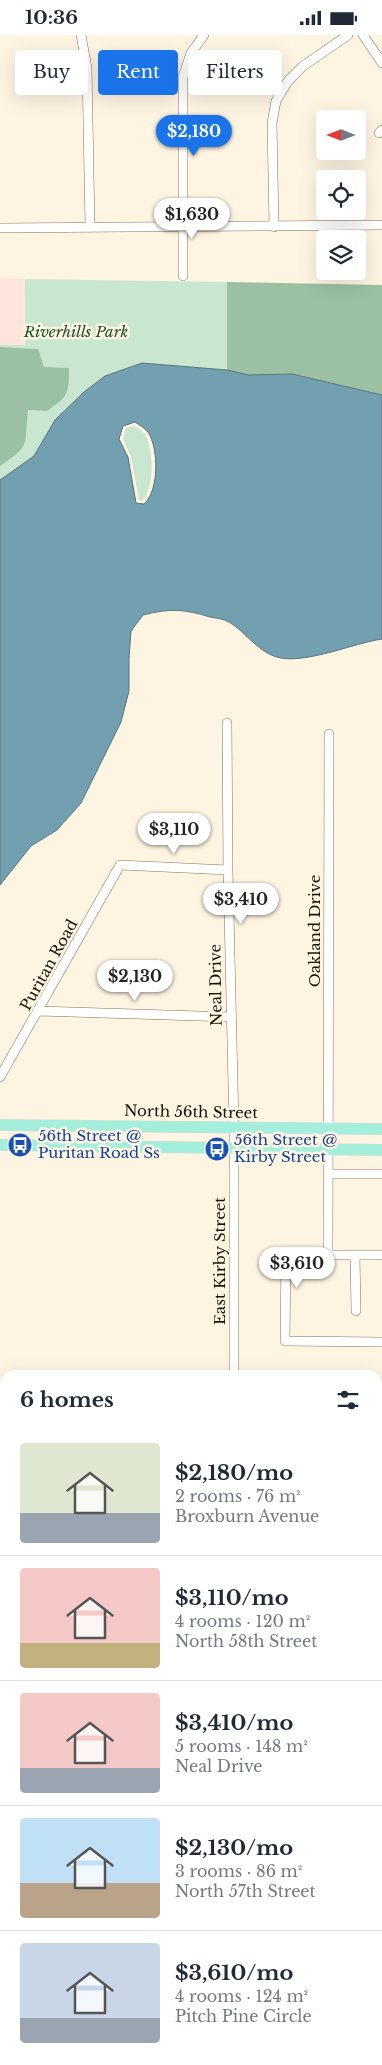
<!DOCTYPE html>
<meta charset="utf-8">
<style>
body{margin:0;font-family:"Libre Baskerville",serif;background:#f2f2f3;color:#1f2937;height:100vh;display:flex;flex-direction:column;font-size:19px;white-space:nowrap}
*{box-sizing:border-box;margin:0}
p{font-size:16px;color:#747a83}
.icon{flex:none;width:28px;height:28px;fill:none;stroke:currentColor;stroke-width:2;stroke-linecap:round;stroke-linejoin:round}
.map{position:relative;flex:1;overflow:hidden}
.sheet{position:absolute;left:0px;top:1335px;width:382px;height:695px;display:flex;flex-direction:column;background:#fff;border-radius:15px 15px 0 0;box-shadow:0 5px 20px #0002}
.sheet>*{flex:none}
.guide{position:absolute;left:15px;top:15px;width:352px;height:45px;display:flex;gap:10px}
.needle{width:32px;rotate:270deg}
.buttons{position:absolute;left:316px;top:75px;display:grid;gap:10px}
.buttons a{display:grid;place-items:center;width:50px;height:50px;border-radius:5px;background:#fff;box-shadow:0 5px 20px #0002;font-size:25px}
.price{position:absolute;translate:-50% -42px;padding:0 11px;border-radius:18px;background:#fff;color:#222;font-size:16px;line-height:32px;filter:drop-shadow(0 1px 2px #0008)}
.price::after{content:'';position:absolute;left:50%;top:30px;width:15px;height:11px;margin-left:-8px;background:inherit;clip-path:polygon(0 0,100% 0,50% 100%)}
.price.on{background:#1a73e8;color:#fff}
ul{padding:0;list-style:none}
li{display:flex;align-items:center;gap:15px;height:125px;padding:0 20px}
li+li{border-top:1px solid #e0e1e3}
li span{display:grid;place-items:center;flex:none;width:140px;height:100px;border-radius:5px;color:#555}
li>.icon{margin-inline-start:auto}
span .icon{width:60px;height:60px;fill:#fffc;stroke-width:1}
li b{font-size:21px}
h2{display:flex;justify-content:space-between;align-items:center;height:60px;padding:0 20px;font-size:21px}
.pill{padding:0 18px;border-radius:5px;background:#fff;box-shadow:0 5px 20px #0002;font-size:18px;line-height:45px}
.pill.on{background:#1a73e8;color:#fff}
.status{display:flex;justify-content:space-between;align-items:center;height:35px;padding:0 25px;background:#fff;direction:ltr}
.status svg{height:14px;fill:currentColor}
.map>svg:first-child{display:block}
.education{fill:#fee5dc}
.green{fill:#c9e7d0}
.forest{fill:#9cc0a4}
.water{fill:#72a0b1;stroke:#57767e;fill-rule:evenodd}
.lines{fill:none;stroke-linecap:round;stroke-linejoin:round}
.minor-casing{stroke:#837459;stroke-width:10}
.major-casing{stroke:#dad9d7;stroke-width:12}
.minor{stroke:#fff;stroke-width:9}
.major{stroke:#a4efdc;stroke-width:11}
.labels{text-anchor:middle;stroke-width:5;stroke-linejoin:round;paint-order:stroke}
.park-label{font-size:15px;font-style:italic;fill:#19522d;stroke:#fef4e2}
.street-label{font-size:15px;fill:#181308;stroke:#fef4e2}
.transit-label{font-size:15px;fill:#164399;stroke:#fef4e2;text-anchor:start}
</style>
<div class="status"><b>10:36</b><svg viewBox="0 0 49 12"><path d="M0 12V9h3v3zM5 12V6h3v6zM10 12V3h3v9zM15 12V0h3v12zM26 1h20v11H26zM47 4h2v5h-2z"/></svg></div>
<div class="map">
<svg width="382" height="2030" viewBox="0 0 382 2030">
<rect width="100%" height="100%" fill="#fef4e2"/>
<path class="education" d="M 0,243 L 25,244 L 24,310 L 0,310 Z"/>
<path class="green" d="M 25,244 L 227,247 L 227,335 L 197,334 L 55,385 L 34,421 L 0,445 L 0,310 L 25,310 Z
M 134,391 C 137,393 142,395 144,398 C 154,412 155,454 142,466 L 139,465 L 131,422 L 123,404 L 126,393 Z"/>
<path class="forest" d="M 227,247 L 382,250 L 382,360 L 292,339 L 248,340 L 227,335 Z
M 0,312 L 38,314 L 44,332 L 69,333 C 69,358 69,361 47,376 L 28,375 C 24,410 32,410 0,431 Z"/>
<path class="water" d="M 142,328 L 227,335 L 248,340 L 292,339 L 382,360 L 382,604 C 355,608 308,628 281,623 C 259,619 247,598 229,587 C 224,584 216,583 210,582 C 184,574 170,573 143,580 L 131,596 L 129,623 L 129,656 L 121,687 L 81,768 L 57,795 L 31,811 L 0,850 L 0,445 L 34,421 L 55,385 L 84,357 L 105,341 ZM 135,387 C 139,390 145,393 148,397 C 159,414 159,456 144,469 L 136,468 L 128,422 L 119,404 L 123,391 Z"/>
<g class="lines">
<defs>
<path id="minor" d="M 81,0 L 87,33 L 90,192
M 363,0 L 382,28
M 379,98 L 382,95
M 274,192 L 272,88 L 276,66 L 288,46 L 303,31 L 348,0
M 0,193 L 382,190
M 183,241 L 183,42 L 191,18 L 204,0
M 227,688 L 228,835 L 234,1092 L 234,1340
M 39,976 L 231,982
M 0,1042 L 120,830 L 228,835
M 329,1139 L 382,1139
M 328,1220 L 329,699
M 355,1220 L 356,1276
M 382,1220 L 286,1220 L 285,1306 L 382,1307
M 0,1416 L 5,1416
M 0,1552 L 5,1552
M 378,1556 L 382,1556
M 0,1637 L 5,1638
M 0,1727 L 5,1727
M 0,1814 L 5,1814
M 378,1820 L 382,1820
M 378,1906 L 382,1906
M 0,1988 L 5,1988
M 378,1995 L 382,1995
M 130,2025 L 135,2030
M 307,2025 L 307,2030
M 233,2030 L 233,2025"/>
<path id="major" d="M 0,1090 L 382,1094
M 0,1110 L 382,1115"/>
</defs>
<use href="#minor" class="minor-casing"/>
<use href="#major" class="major-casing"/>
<use href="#minor" class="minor"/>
<use href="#major" class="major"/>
</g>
<defs>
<symbol id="bus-disc" viewBox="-11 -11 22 22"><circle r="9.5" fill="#1a4fb4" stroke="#fef4e2"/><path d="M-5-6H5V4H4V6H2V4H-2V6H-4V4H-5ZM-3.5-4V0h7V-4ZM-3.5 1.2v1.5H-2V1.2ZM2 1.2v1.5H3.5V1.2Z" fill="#fff"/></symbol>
</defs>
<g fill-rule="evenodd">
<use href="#bus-disc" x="6" y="1096" width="28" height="28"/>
<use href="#bus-disc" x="203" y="1100" width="28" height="28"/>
</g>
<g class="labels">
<g class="park-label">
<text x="76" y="302">Riverhills Park</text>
</g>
<g class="street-label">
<text transform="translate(315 896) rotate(-90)" y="5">Oakland Drive</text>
<text transform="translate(49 930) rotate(-61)" y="5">Puritan Road</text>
<text transform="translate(216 950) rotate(-91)" y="5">Neal Drive</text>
<text transform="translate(191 1077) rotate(1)" y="5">North 56th Street</text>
<text transform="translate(220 1226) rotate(-90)" y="5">East Kirby Street</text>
</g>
<g class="transit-label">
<text x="38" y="1106">56th Street @<tspan x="38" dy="17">Puritan Road Ss</tspan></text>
<text x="234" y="1110">56th Street @<tspan x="234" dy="17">Kirby Street</tspan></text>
</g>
</g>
</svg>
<div class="buttons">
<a><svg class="needle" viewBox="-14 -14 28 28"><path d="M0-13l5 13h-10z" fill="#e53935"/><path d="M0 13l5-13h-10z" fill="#747a83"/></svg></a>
<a><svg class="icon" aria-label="locate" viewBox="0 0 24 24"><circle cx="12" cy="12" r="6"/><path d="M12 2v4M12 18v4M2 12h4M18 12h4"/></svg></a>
<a><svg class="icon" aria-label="layers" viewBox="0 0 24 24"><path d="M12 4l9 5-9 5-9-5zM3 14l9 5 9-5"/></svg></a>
</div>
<b class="price on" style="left:194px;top:122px">$2,180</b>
<b class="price" style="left:192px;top:205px">$1,630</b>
<b class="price" style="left:174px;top:820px">$3,110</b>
<b class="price" style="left:241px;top:890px">$3,410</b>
<b class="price" style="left:135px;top:967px">$2,130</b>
<b class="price" style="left:297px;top:1254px">$3,610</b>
<div class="guide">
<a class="pill">Buy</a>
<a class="pill on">Rent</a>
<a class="pill">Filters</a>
</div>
<section class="sheet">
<h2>6 homes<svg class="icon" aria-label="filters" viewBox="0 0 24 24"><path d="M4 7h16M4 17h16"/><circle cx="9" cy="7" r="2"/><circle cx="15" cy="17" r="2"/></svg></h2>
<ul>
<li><span style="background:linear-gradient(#dfe7d0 70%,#9aa5b1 0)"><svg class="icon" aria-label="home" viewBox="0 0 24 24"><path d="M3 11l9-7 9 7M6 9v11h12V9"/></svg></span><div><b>$2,180/mo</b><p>2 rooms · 76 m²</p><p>Broxburn Avenue</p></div></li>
<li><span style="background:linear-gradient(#f6c9c9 75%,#c2b280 0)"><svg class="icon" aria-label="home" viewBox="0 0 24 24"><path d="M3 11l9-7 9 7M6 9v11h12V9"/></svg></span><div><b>$3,110/mo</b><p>4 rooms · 120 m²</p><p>North 58th Street</p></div></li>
<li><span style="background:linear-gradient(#f6c9c9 75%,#9aa5b1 0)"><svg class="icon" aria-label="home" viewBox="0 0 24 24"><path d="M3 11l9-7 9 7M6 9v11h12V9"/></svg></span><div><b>$3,410/mo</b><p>5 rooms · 148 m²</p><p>Neal Drive</p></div></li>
<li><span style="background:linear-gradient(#bfe0f5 65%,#b9a48a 0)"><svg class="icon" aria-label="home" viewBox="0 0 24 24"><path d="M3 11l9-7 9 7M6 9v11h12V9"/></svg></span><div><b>$2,130/mo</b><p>3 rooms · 86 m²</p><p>North 57th Street</p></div></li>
<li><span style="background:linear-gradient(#c9d6e8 75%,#9aa5b1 0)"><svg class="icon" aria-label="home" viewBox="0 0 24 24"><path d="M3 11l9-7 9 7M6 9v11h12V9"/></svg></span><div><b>$3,610/mo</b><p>4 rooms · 124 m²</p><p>Pitch Pine Circle</p></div></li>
</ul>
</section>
</div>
